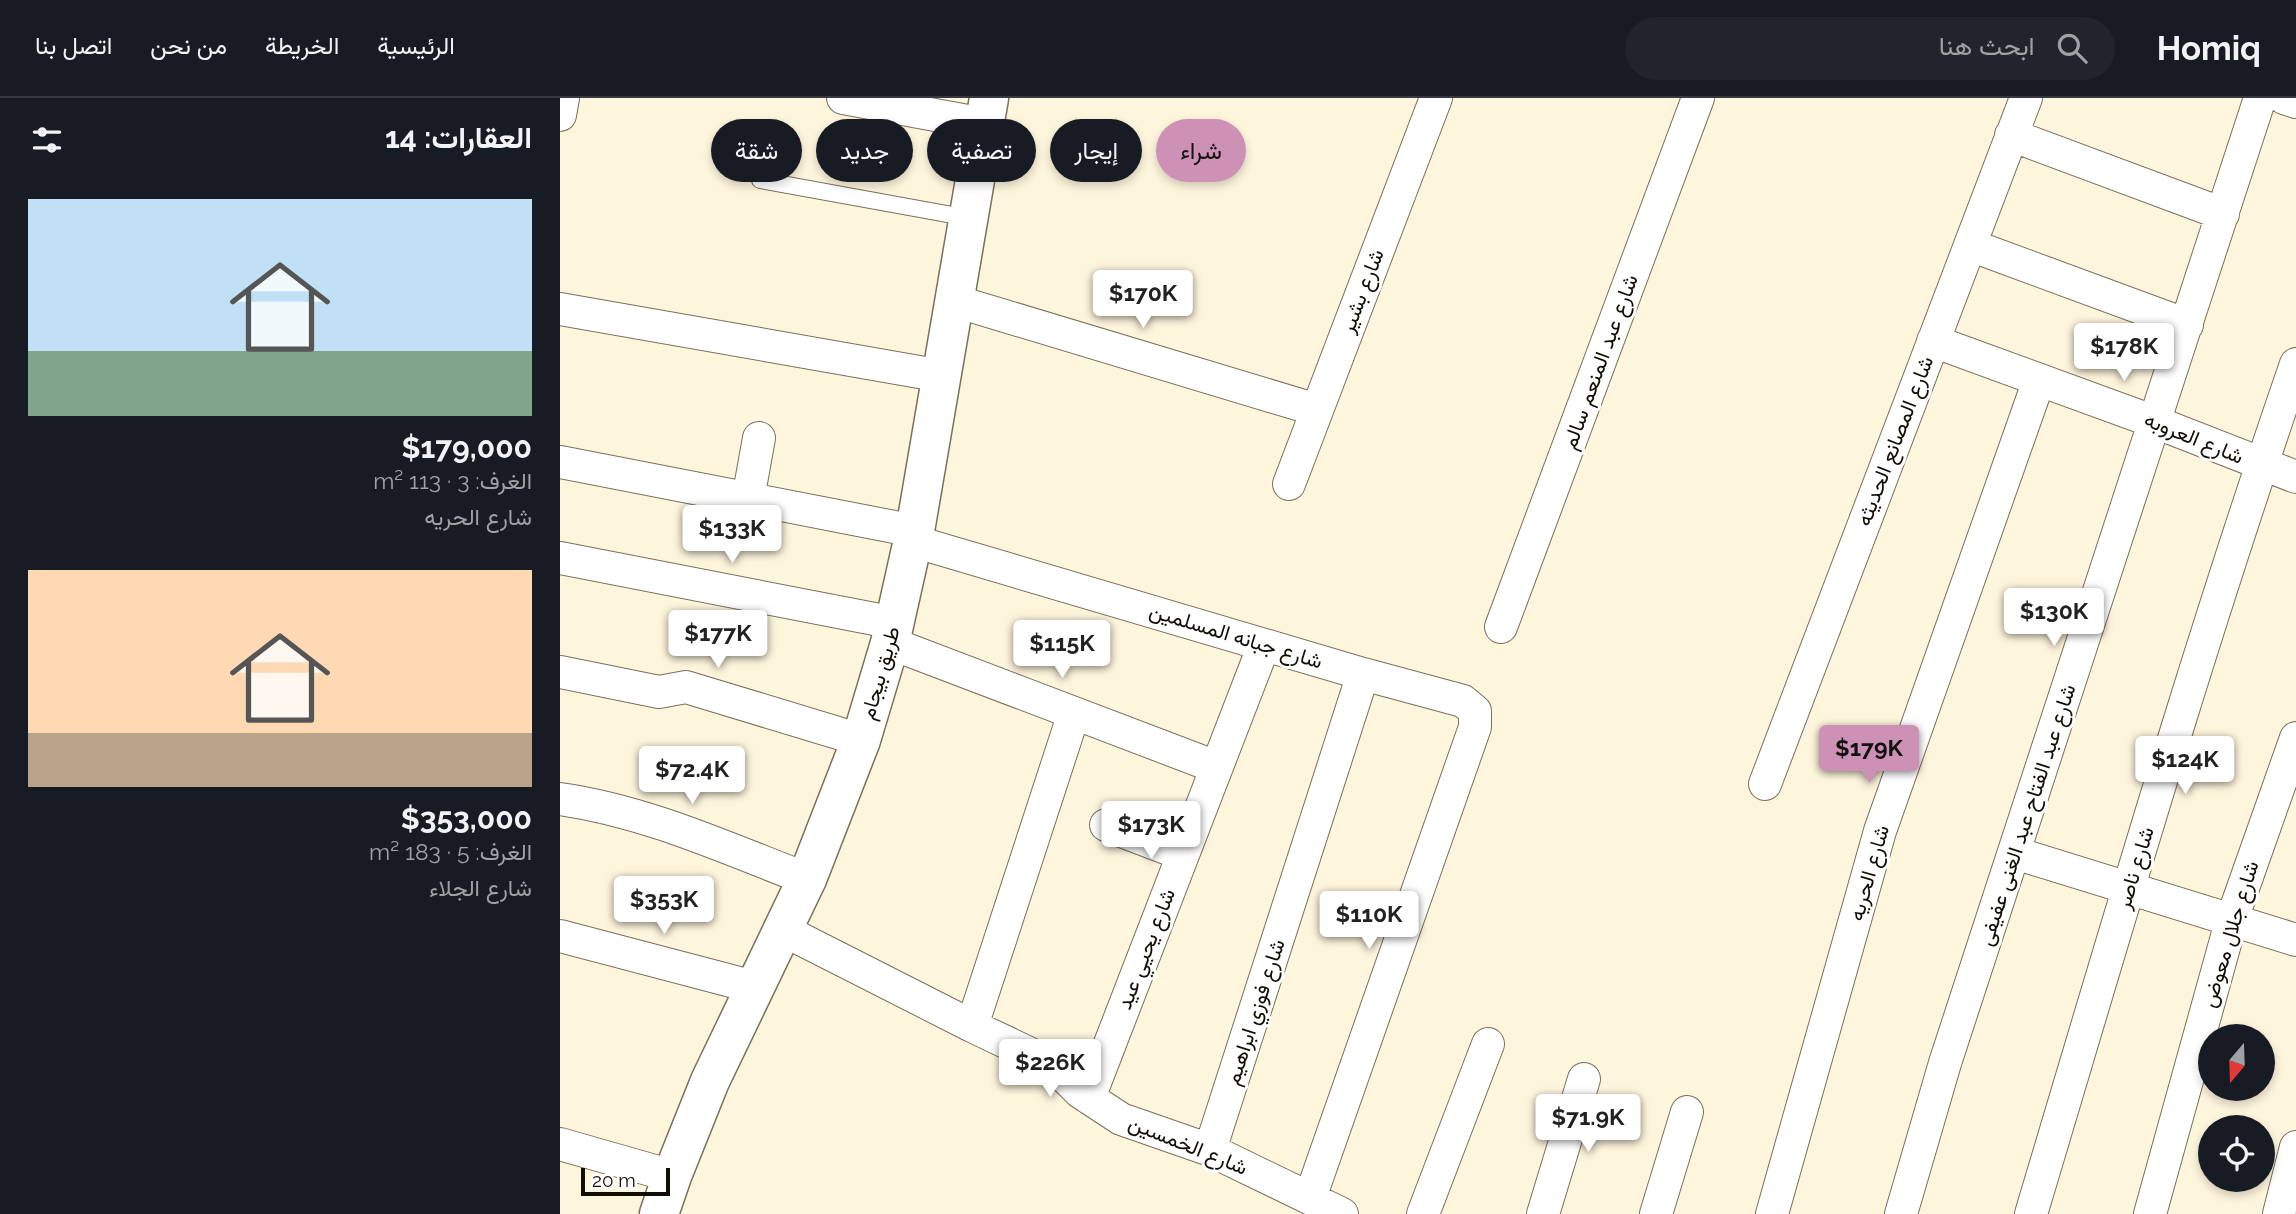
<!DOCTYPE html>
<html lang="ar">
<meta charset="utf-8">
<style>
body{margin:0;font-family:Raleway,Vazirmatn,sans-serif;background:#20242c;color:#f1f3f6;direction:rtl;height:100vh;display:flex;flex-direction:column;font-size:26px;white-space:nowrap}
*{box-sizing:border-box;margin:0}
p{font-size:23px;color:#9ea1a6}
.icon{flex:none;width:38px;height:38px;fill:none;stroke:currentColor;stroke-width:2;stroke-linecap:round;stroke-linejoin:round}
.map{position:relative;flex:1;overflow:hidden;direction:ltr}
.drawer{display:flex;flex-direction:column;background:#171b24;width:560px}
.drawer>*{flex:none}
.hud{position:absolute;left:21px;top:21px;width:665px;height:63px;direction:rtl;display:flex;gap:14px}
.needle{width:46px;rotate:199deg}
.tools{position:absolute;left:1638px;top:926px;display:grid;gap:14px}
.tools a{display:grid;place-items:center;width:77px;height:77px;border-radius:50%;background:#171b24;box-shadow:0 4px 10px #0003;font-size:35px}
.scale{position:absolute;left:21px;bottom:18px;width:89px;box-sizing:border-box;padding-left:7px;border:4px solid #110e06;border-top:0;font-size:19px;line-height:24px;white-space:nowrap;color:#110e06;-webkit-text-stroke:5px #fff;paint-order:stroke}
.price{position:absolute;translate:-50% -60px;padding:0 16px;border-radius:7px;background:#fff;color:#222;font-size:23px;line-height:46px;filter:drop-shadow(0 2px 4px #0008)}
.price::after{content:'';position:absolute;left:50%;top:42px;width:21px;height:16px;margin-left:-10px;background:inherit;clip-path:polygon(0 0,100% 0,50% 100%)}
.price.current{background:#cd91b5;color:#111}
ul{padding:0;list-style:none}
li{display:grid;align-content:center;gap:14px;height:371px;padding:0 28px}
li span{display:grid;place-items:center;height:217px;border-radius:0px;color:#555}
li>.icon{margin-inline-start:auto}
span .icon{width:126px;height:126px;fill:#fffc;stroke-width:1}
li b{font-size:30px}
h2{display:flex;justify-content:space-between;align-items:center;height:84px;padding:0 28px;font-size:30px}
.tag{padding:0 24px;border-radius:32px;background:#171b24;box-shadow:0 4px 10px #0003;font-size:24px;line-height:63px}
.tag.current{background:#cd91b5;color:#111}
header{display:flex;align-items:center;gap:42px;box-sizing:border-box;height:98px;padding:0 35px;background:#171b24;border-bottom:2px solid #363941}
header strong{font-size:33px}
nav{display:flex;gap:38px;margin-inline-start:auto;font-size:24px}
.search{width:490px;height:63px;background:#20242c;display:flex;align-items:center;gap:18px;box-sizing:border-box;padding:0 24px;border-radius:38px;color:#9ea1a6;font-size:26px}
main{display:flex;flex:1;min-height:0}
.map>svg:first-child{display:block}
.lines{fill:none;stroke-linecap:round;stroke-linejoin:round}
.service-casing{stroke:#78705b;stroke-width:18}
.minor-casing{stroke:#78705b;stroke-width:34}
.secondary-casing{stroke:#78705b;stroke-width:41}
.service{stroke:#fff;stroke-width:16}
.minor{stroke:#fff;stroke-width:32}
.secondary{stroke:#fff;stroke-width:38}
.labels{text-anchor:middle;stroke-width:6;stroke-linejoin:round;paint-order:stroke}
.street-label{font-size:21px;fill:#110e06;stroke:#fff}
</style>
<header>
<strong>Homiq</strong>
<div class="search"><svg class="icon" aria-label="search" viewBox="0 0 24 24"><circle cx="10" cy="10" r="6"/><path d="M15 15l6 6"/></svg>ابحث هنا</div>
<nav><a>الرئيسية</a><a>الخريطة</a><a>من نحن</a><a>اتصل بنا</a></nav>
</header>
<main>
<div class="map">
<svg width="1736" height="1116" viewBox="0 0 1736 1116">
<rect width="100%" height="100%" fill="#fef5dd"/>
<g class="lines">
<defs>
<path id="service" d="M 200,82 L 409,120"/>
<path id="minor" d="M 283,0 L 424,26
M 1724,0 L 1736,4
M 0,17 L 3,0
M 1451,37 L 1663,116
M 1410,147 L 1627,227
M 395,203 L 757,312
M 0,211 L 382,278
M 1373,243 L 1595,324 L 1736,379
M 0,364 L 355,433
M 729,386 L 876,0
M 188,401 L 199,340
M 353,443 L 803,576 L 903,603 L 915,613 L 915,629 L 750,1100
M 0,460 L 335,525
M 941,529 L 1138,0
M 330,545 L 656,669
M 0,574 L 99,594 L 126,589 L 301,642
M 1205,686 L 1466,0
M 0,701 C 86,713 166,750 247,781
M 546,727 L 622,756
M 1455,755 L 1736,842
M 223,832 L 412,928 L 477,959 L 500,974 L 520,994 L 561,1021 L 650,1052 L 782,1116
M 0,838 L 194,889
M 412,928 L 514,615
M 529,1000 L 704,547
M 0,1046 L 112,1078
M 650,1052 L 803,576
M 863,1116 L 928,946
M 983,1116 L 1024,981
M 1096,1116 L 1127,1014
M 1212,1116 L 1320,733 L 1479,282
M 1341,1116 L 1385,965 L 1700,0
M 1471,1116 C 1556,832 1639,546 1736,266
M 1590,1116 L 1671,824 L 1736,640
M 1719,1116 L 1736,1049"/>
<path id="secondary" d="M 99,1116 L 112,1078 L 150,983 L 247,781 L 301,642 L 330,545 L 355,433 L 429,0"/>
</defs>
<use href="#service" class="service-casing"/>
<use href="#minor" class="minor-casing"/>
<use href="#secondary" class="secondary-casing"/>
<use href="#service" class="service"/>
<use href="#minor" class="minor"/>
<use href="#secondary" class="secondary"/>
</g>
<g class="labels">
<g class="street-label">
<text transform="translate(802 193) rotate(-69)" y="7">شارع بشير</text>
<text transform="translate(1040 264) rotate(-70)" y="7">شارع عبد المنعم سالم</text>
<text transform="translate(1634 340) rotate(22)" y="7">شارع العروبه</text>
<text transform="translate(1335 343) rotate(-69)" y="7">شارع المصانع الحديثه</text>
<text transform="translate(676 538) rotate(17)" y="7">شارع جبانه المسلمين</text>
<text transform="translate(320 575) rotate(-74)" y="7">طريق بيجام</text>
<text transform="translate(1467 717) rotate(-72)" y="7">شارع عبد الفتاح عبد الغنى عفيفى</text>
<text transform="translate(1575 770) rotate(-73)" y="7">شارع ناصر</text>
<text transform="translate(1309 775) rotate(-74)" y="7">شارع الحريه</text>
<text transform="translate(1670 836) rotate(-73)" y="7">شارع جلال معوض</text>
<text transform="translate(586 851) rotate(-69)" y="7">شارع يحيي عيد</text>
<text transform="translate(695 914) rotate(-72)" y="7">شارع فوزي ابراهيم</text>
<text transform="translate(628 1047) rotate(22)" y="7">شارع الخمسين</text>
</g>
</g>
</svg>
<div class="tools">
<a><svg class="needle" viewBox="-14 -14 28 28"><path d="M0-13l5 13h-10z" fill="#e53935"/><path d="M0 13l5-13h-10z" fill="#9ea1a6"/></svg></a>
<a><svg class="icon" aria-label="locate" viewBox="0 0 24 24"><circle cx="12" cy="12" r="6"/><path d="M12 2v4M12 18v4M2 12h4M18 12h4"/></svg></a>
</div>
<div class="scale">20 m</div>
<b class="price" style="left:583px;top:232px">$170K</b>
<b class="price" style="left:1564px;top:285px">$178K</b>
<b class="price" style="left:172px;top:467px">$133K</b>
<b class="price" style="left:1494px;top:550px">$130K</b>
<b class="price" style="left:158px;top:572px">$177K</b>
<b class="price" style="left:502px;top:582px">$115K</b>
<b class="price current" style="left:1309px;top:687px">$179K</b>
<b class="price" style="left:1625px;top:698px">$124K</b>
<b class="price" style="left:132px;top:708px">$72.4K</b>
<b class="price" style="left:591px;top:763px">$173K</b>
<b class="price" style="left:104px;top:838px">$353K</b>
<b class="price" style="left:809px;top:853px">$110K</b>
<b class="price" style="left:490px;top:1001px">$226K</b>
<b class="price" style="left:1028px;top:1056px">$71.9K</b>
<div class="hud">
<a class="tag current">شراء</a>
<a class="tag">إيجار</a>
<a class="tag">تصفية</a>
<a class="tag">جديد</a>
<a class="tag">شقة</a>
</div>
</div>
<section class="drawer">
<h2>العقارات: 14<svg class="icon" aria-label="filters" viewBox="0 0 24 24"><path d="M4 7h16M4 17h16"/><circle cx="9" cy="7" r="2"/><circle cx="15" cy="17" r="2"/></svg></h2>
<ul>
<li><span style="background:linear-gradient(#bfe0f5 70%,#7fa58c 0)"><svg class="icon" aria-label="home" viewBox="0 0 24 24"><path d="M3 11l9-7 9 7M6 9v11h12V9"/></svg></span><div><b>$179,000</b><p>الغرف: 3 · 113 m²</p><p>شارع الحريه</p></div></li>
<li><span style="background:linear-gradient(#ffd9b3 75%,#b9a48a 0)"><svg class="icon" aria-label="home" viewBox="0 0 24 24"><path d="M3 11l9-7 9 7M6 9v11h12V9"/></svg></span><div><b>$353,000</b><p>الغرف: 5 · 183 m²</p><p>شارع الجلاء</p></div></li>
</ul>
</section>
</main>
